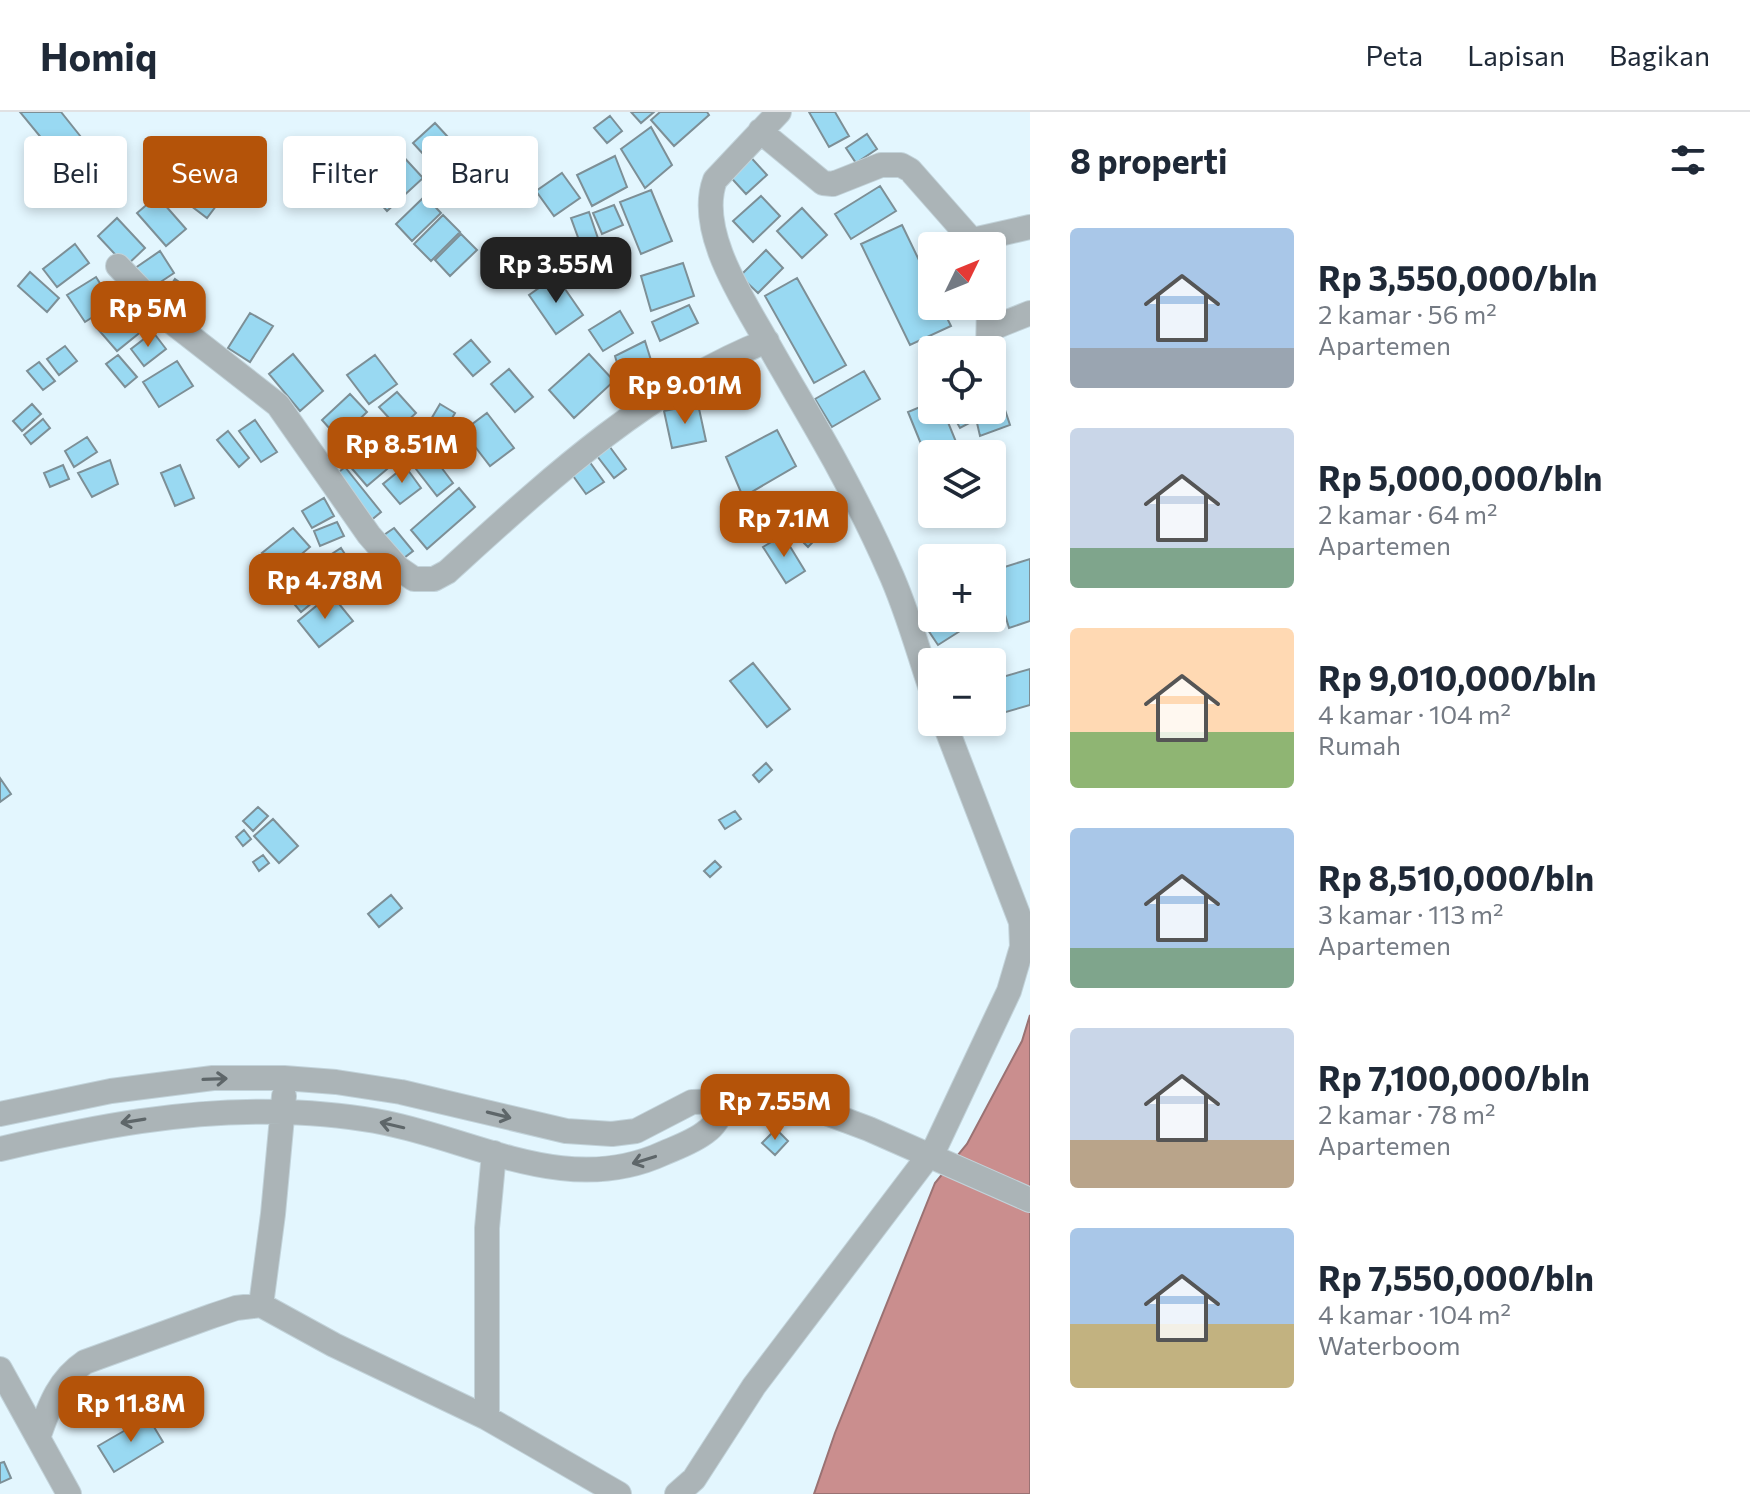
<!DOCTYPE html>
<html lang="id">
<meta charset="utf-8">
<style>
body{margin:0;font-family:Commissioner,sans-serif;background:#f2f2f3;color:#1f2937;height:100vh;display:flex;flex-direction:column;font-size:30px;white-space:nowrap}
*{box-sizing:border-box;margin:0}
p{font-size:26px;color:#747a83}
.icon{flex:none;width:44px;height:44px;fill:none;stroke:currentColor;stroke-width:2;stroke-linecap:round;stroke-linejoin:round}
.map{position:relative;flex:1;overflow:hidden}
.side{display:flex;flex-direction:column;background:#fff;width:720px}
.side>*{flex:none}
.banner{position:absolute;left:24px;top:24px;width:760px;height:72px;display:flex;gap:16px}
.needle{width:52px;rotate:47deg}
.buttons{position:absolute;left:918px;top:120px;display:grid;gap:16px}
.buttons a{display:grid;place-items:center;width:88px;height:88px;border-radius:8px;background:#fff;box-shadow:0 4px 12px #0003;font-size:40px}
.price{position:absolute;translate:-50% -68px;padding:0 18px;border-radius:16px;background:#b45309;color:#fff;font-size:26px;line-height:52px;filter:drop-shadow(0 2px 4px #0008)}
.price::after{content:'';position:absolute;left:50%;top:48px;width:24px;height:18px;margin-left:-12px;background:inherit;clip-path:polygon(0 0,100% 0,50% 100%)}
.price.active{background:#222;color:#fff}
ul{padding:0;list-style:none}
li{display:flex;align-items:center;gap:24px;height:200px;padding:0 40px}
li span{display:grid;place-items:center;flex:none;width:224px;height:160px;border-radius:8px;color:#555}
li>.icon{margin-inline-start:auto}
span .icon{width:96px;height:96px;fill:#fffc;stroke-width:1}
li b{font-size:34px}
h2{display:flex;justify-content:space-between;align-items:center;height:96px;padding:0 40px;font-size:34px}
.chip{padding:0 28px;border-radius:8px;background:#fff;box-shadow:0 4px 12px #0003;font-size:28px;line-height:72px}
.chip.active{background:#b45309;color:#fff}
header{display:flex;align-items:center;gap:48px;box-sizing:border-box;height:112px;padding:0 40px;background:#fff;border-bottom:2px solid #e0e1e3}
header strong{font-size:38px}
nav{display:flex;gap:44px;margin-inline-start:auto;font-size:28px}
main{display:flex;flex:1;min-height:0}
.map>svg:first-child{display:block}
.water{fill:#ca8e8e;stroke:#9a7273;stroke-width:2}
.building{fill:#99d9f2;stroke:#7d8f96;stroke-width:2}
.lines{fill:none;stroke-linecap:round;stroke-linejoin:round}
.minor-casing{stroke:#c2d3da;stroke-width:26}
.minor{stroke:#abb4b7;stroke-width:24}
.oneway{stroke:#5e6669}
</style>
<header>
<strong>Homiq</strong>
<nav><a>Peta</a><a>Lapisan</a><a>Bagikan</a></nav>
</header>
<main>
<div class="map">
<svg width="1030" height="1382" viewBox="0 0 1030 1382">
<rect width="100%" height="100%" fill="#e3f6fe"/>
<path class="water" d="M 1030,903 L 1030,1382 L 814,1382 L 835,1321 L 935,1071 L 967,1032 L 1022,929 Z"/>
<path class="building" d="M 20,0 L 61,0 L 81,25 L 57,45 Z
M 631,0 L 654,0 L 641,11 Z
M 660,0 L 707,0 L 709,3 L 674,34 L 651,8 Z
M 809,0 L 835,0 L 849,24 L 829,35 Z
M 610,4 L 622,19 L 607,31 L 594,16 Z
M 435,11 L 459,37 L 437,57 L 413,31 Z
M 651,15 L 672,53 L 645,76 L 621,37 Z
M 867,22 L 877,37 L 856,51 L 846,36 Z
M 746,40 L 767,63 L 746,82 L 725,59 Z
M 400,41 L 423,66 L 387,99 L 365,74 Z
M 615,44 L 627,75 L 592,94 L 577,63 Z
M 562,61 L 580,86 L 554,104 L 536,79 Z
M 194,71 L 219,90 L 207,106 L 182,87 Z
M 880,74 L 896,99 L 851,127 L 835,102 Z
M 651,78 L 672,129 L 641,142 L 620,90 Z
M 157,84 L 186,117 L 166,134 L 137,101 Z
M 425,84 L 441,101 L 412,129 L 396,112 Z
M 761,84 L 780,104 L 753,130 L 733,109 Z
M 614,93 L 623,113 L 602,122 L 593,101 Z
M 802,96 L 827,123 L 802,146 L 777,119 Z
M 589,100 L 604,144 L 587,150 L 571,106 Z
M 443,103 L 460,120 L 431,149 L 414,132 Z
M 117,106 L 145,136 L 126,154 L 98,124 Z
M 902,113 L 932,175 L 932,194 L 941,194 L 951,214 L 910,233 L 861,132 Z
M 461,122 L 477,138 L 450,164 L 435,148 Z
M 75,132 L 89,151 L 57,175 L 43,157 Z
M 766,138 L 783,156 L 758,181 L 740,164 Z
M 160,139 L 174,161 L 144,181 L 128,161 Z
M 683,151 L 694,184 L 651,199 L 641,164 Z
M 30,160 L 59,186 L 47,200 L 18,174 Z
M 556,164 L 583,203 L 556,222 L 529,183 Z
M 96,165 L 113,192 L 85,210 L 67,183 Z
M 797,166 L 846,253 L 814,271 L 765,184 Z
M 175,167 L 198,183 L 182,205 L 160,189 Z
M 131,190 L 148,214 L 117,239 L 96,215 Z
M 689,193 L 698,211 L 660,229 L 652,210 Z
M 620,199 L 633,221 L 603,239 L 589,218 Z
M 250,201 L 273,214 L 250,250 L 228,236 Z
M 153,220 L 166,237 L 144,254 L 131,237 Z
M 471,228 L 490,250 L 473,264 L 454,242 Z
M 645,229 L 655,261 L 623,272 L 615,244 Z
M 65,234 L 77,249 L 59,263 L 47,247 Z
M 293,242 L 323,279 L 300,299 L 269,262 Z
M 589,242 L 614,269 L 574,306 L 549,278 Z
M 118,243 L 137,265 L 125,275 L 106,252 Z
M 375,243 L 397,272 L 369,292 L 347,263 Z
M 177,249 L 193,274 L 159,295 L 143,270 Z
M 726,249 L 748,281 L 732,293 L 708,261 Z
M 39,250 L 55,269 L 43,278 L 27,259 Z
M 509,257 L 533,285 L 515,300 L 491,272 Z
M 864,259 L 880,287 L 832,315 L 815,287 Z
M 996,271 L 1010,313 L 980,324 L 974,298 L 992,298 L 992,273 Z
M 397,280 L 416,301 L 399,317 L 379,295 Z
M 350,282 L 367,300 L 339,327 L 322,308 Z
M 932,290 L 932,298 L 943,298 L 961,342 L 932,342 L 932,359 L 908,300 Z
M 32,292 L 41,302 L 22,319 L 13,309 Z
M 440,292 L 455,301 L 445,318 L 430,309 Z
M 698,292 L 706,329 L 672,336 L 664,299 Z
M 950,298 L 970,298 L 975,308 L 960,316 Z
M 487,301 L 514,336 L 490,354 L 463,319 Z
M 43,307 L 50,316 L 31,332 L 24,323 Z
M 255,308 L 277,340 L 261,350 L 239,319 Z
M 777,318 L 796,354 L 743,385 L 726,345 Z
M 228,319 L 249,346 L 239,355 L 217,328 Z
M 379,324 L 399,347 L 367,374 L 348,352 Z
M 87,325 L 97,340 L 74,355 L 65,339 Z
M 607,331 L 626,357 L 614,366 L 594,340 Z
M 426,335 L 453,371 L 437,384 L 409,348 Z
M 110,348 L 118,372 L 92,385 L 78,361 Z
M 589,349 L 604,370 L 586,382 L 571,361 Z
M 63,353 L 69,367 L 50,375 L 44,361 Z
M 180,353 L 194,386 L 175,394 L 161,361 Z
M 405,354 L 421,376 L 400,392 L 383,372 Z
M 345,355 L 381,400 L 369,410 L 333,365 Z
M 459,376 L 475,395 L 427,437 L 411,418 Z
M 783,385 L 798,402 L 783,415 L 768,397 Z
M 324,386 L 334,404 L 312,416 L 302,399 Z
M 814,394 L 831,411 L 808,435 L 791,418 Z
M 337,410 L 344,424 L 320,434 L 314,419 Z
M 293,416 L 310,435 L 279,461 L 262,441 Z
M 394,416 L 413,439 L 400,449 L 381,425 Z
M 783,423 L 805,459 L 786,471 L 763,435 Z
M 341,436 L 350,450 L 328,465 L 318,451 Z
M 308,447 L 331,475 L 301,500 L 277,472 Z
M 1030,447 L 1030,509 L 1009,516 L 992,459 Z
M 357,456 L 365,469 L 341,484 L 333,471 Z
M 331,482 L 353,509 L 319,535 L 298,509 Z
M 932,503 L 932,506 L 979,507 L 938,533 L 922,509 Z
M 753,551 L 790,597 L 767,615 L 730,569 Z
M 1030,557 L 1030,593 L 992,604 L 992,568 Z
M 766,651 L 772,658 L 759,670 L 753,663 Z
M 0,666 L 11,682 L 0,690 Z
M 258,695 L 268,704 L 253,719 L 243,709 Z
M 735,699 L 741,707 L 725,717 L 719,708 Z
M 273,707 L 298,734 L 279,751 L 254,724 Z
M 244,718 L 251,727 L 243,734 L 236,725 Z
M 263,743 L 269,751 L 259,759 L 253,750 Z
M 715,749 L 721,755 L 710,765 L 704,759 Z
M 391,783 L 402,796 L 379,815 L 368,802 Z
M 776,1017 L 788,1029 L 775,1043 L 762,1031 Z
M 148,1305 L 163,1330 L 114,1360 L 98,1334 Z
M 4,1350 L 11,1366 L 0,1371 L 0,1351 Z"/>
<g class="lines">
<defs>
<path id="minor" d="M 779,0 L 715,68 C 696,119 744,189 768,232 C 790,271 813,309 835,349 C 854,384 873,421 889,458 C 907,497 918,539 932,580
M 760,19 L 823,71 L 833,72 L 881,53 L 901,53 L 910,58 L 977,134
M 973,128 L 1030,115
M 118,154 L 173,211 L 278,293 L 369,423 L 398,456 L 414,467 L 434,467 L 447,460 C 542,374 646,276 767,229
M 990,217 L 1030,201
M 988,238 L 989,194
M 0,1002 L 111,979 L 213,966 L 284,966 L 336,970 L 401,980 L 566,1019 L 612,1022 L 636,1019 L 692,990 L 764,988 L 818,998 L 869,1017 L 1030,1088
M 0,1037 C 94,1015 186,997 283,1000 C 317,1001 352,1004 386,1011 C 479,1030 569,1085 664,1041 C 678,1035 695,1029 707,1019 C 716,1013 722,999 728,989
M 261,1193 L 273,1102 L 284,984
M 0,1257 L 69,1382
M 487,1306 L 487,1116 L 494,1041
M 38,1326 C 49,1296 57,1269 85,1250 L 212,1204 L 236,1196 L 261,1193 L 334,1233 L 487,1306 L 619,1382
M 677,1382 L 694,1367 L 754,1274 L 936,1034 L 1009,879 L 1022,835 L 1021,810 L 944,610"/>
</defs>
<use href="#minor" class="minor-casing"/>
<use href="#minor" class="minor"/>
</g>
<defs><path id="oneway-shaft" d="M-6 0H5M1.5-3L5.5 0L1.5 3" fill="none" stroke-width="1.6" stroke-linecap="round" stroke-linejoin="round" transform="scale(2)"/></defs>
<g class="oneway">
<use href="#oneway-shaft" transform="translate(215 967) rotate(-2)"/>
<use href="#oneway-shaft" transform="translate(499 1003) rotate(14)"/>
<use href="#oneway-shaft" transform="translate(133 1009) rotate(171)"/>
<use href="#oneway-shaft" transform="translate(392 1013) rotate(-167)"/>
<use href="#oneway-shaft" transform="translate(644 1048) rotate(163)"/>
</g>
</svg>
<div class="buttons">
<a><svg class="needle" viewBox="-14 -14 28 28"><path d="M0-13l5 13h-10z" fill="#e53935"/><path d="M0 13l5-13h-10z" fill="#747a83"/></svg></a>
<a><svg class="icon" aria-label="locate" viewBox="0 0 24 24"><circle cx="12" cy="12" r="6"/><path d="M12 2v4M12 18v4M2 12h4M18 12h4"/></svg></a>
<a><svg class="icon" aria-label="layers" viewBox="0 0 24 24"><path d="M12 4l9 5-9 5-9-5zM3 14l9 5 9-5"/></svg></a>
<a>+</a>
<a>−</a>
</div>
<b class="price active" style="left:556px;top:193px">Rp 3.55M</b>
<b class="price" style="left:148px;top:237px">Rp 5M</b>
<b class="price" style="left:685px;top:314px">Rp 9.01M</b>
<b class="price" style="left:402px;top:373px">Rp 8.51M</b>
<b class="price" style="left:784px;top:447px">Rp 7.1M</b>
<b class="price" style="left:325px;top:509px">Rp 4.78M</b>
<b class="price" style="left:775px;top:1030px">Rp 7.55M</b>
<b class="price" style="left:131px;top:1332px">Rp 11.8M</b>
<div class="banner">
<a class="chip">Beli</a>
<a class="chip active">Sewa</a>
<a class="chip">Filter</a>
<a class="chip">Baru</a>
</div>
</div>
<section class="side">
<h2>8 properti<svg class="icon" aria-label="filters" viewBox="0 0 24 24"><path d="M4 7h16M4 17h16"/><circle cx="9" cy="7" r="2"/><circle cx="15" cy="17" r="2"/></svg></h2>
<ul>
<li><span style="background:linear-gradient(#a9c7e8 75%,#9aa5b1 0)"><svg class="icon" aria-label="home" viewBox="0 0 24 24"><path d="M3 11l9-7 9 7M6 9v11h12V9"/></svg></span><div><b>Rp 3,550,000/bln</b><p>2 kamar · 56 m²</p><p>Apartemen</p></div></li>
<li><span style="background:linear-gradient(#c9d6e8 75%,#7fa58c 0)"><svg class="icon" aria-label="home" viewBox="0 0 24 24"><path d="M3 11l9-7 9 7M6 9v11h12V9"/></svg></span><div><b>Rp 5,000,000/bln</b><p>2 kamar · 64 m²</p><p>Apartemen</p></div></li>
<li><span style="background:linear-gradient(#ffd9b3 65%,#8fb573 0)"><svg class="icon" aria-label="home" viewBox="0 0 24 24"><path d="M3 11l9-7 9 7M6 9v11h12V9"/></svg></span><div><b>Rp 9,010,000/bln</b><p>4 kamar · 104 m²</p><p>Rumah</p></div></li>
<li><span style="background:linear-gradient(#a9c7e8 75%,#7fa58c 0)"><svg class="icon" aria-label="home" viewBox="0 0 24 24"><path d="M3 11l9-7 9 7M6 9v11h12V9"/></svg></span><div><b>Rp 8,510,000/bln</b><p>3 kamar · 113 m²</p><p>Apartemen</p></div></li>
<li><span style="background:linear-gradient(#c9d6e8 70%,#b9a48a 0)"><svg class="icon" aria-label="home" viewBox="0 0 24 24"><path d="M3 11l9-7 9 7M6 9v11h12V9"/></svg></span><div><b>Rp 7,100,000/bln</b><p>2 kamar · 78 m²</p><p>Apartemen</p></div></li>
<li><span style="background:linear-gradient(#a9c7e8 60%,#c2b280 0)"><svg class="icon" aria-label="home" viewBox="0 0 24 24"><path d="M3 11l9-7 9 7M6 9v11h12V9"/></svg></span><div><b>Rp 7,550,000/bln</b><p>4 kamar · 104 m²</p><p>Waterboom</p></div></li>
</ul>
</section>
</main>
